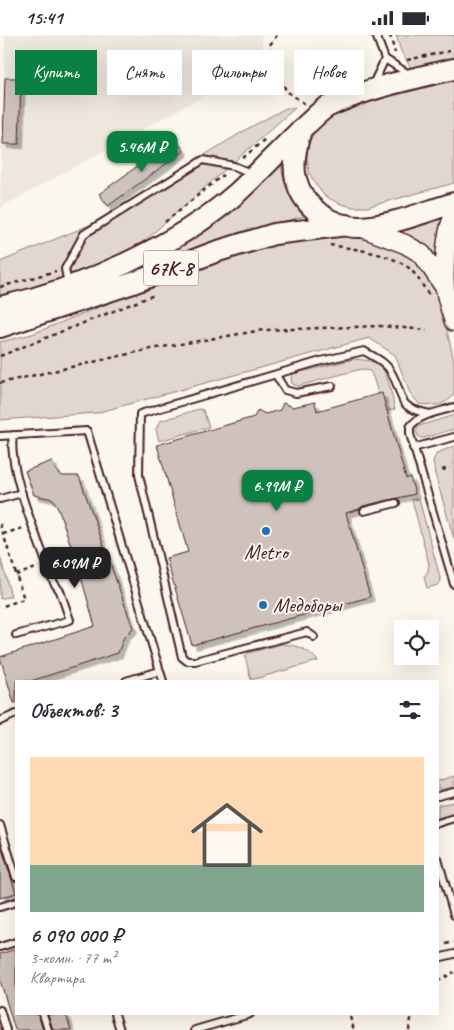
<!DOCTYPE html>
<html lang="ru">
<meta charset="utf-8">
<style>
body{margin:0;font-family:Caveat,sans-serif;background:#f2f2f3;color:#2b2b33;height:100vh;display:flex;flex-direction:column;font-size:19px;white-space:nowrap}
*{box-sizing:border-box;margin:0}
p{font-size:16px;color:#7c7c81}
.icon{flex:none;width:28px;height:28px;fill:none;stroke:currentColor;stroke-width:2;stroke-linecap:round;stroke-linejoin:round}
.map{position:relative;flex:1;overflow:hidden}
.sheet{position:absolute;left:15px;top:645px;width:424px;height:335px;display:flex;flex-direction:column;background:#fff;border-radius:0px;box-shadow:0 5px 20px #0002}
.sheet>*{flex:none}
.banner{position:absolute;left:15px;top:15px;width:425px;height:45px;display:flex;gap:10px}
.fabs{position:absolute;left:394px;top:585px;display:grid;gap:10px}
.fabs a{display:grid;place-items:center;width:45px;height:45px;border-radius:0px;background:#fff;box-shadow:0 5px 20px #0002;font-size:25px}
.price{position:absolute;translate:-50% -42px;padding:0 11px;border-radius:10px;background:#0b8043;color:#fff;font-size:16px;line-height:32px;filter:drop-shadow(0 1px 2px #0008)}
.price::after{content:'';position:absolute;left:50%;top:30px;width:15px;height:11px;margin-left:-8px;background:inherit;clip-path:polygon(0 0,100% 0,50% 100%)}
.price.selected{background:#222;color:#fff}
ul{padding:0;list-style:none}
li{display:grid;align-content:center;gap:10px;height:265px;padding:0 15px}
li+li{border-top:1px solid #e1e1e2}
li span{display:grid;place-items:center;height:155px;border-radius:0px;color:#555}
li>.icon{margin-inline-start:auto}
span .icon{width:90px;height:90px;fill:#fffc;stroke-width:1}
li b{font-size:21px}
h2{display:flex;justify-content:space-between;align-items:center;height:60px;padding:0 15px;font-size:21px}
.chip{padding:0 18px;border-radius:0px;background:#fff;box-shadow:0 5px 20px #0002;font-size:18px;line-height:45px}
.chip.selected{background:#0b8043;color:#fff}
.status{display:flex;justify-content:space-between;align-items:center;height:35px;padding:0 25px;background:#fff;direction:ltr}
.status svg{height:14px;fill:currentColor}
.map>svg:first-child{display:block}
.built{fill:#eee7de}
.green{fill:#e2d7d0;stroke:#967b7e}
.building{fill:#cfc2bc;stroke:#4a1f2b;filter:url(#shadow)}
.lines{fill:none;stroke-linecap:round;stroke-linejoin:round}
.service-casing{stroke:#4a1f2b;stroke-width:10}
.secondary-casing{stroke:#4a1f2b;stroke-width:21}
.primary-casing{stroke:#4a1f2b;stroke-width:24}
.path{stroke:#4a1f2b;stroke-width:2.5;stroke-dasharray:4 4;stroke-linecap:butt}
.service{stroke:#fbf7ec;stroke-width:6}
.secondary{stroke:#fbf7ec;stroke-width:18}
.primary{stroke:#fbf7ec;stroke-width:20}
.poi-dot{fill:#1f6fb2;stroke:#fbf7ec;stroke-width:2}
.labels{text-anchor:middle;stroke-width:4;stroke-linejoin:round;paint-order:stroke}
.shield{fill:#fbf7ec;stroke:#7f6065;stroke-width:1}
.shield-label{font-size:20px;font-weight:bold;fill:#4a1f2b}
.poi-label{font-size:21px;fill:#4a1f2b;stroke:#fbf7ec}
</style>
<div class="status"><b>15:41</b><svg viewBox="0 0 49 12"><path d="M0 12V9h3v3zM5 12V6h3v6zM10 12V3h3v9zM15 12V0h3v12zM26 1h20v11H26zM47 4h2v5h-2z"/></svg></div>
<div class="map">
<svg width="454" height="995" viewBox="0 0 454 995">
<defs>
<filter id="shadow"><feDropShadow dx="4.5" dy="4.5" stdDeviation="0" flood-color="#0004"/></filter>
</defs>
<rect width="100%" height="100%" fill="#fbf7ec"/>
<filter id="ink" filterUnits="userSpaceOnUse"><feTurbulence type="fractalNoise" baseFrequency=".02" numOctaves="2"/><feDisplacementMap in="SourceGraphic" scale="10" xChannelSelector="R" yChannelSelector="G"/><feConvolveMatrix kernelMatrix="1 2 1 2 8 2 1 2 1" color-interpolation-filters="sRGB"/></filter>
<g filter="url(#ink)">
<path class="built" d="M 5,0 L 261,0 L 265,27 L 0,173 Z"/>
<path class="green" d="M 396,0 L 454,0 L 454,30 L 412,35 L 401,16 Z
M 454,45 L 454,148 L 367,172 L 352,172 L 338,168 L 325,161 L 316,150 L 309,138 L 307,123 L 308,111 L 314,96 L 335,76 Z
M 286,73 L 295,73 L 142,208 L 113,225 L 69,243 L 0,262 L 0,227 L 92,189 L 247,94 Z
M 281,129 C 283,150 291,165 305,181 L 239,198 L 145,235 L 143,230 L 221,185 Z
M 450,179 L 441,238 L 420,211 L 397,194 Z
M 331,198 L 392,208 L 409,219 L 422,231 L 436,248 L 454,326 L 454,360 C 442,372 435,371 419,369 L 410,358 L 395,320 L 369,303 L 96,378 L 0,385 L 0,307 L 32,299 L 239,216 Z
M 354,324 C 362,325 371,325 378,329 C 388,335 392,363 395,374 L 384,377 L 373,342 L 370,336 L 361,334 L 298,351 L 292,349 L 291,343 L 293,339 Z
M 199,374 L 203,375 L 209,392 L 159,406 L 156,394 L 160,386 Z
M 454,380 L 454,394 L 424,403 L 421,403 L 418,401 L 416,396 L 419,391 Z
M 454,411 L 454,504 L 435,439 L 433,426 L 437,418 Z
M 414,464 L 419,464 L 441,546 L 438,550 L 427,553 L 424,542 L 428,536 L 429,529 L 412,465 Z
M 0,521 L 11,561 L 0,564 Z
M 282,609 C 297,610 308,614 318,626 L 251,645 L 245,621 L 248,618 Z
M 454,741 L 454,752 L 438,755 L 438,746 Z
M 454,767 L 454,778 L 438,783 L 438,770 Z"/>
<path class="building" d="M 5,43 L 21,43 L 19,109 L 3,109 Z
M 175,104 L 184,116 L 108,171 L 99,159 Z
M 382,358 L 406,444 L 410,442 L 415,459 L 363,471 L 359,474 L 346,478 L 370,562 L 192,610 L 166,523 L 188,517 L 157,410 L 254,382 L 258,375 L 265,379 L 280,375 L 283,368 L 293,372 L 315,367 L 317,376 Z
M 52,426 L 55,435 L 63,441 L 79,441 L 133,593 L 124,602 L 118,618 L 31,646 L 16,646 L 16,668 L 14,668 L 0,622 L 95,591 L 77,528 L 59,476 L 53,464 L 34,460 L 25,436 Z
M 1,811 L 16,858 L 0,863 L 0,812 Z
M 16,914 L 16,979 L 38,979 L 43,995 L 15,995 L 0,945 L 0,919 Z
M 48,979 L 66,979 L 71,995 L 53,995 Z"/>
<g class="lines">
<defs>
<path id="service" d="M 376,0 L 385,24
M 372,51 L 385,24 L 410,40
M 68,249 L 65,234 L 84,199 L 203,125 L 234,131 L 253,139
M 276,340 L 285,355 L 296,358 L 332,351
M 454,372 C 440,377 419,379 410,392 L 410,399 L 454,549
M 13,400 C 7,435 41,512 54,548 L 60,556 L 70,585 L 16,600
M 0,401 L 87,396 L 163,646
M 413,413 L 454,402
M 0,464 L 22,458
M 364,476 L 396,468
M 314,602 L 307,597 L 195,626 L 187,626 L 182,622 L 139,440 L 140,379 L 321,326 L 364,316 C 374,322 386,327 391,337 C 406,363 394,372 430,379
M 126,646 L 160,636
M 0,686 L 16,679
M 438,761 L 454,757
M 438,788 L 454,783
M 0,790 L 16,842
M 438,824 L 454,880
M 0,872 L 16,867
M 0,912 L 16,907
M 438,923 L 454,919
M 0,975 L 6,995
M 43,979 L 48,995
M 115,979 L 120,995
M 195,995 L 250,979"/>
<path id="secondary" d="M 454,181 C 445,197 444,234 445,252 C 446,264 451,276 454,287
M 360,192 L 405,209 L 422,219 L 445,253"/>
<path id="primary" d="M 301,95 C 296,111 292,128 296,144 C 303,173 332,193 362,192 C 393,190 424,177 454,168
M 0,272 C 80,254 175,212 237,158 C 261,136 283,111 307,89 C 313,84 320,76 327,72 C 367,53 411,44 454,34
M 0,292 L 133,248 L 215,217 L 274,199 L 347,190"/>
</defs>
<use href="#service" class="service-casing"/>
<use href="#secondary" class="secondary-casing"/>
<use href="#primary" class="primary-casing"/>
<path class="path" d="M 277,0 L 269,11 L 286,56 L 305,69
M 390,0 L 395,18
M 407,25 L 454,15
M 243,123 L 265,104
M 165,187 L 223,140
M 330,210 C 354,214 390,218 409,233 C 417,240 424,253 430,262
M 0,252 L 56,236
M 0,321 L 154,260
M 0,348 L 151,314 L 263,295 L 381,291 L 427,295
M 442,435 L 450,433
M 0,489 L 24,564 L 0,572
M 3,499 L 23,493
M 16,540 L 39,532
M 446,909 L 454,907
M 438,946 L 454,937
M 350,982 L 354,995
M 409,995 L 412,979"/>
<use href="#service" class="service"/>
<use href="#secondary" class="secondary"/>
<use href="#primary" class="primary"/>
</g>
</g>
<g class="poi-dot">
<circle cx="266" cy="496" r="5"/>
<circle cx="263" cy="570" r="5"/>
</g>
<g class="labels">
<rect class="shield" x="143.5" y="215.5" width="55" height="35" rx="4"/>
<g class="shield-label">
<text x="171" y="240">67К-8</text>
</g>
<g class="poi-label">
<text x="266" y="524">Metro</text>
<text x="273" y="577" text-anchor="start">Медоборы</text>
</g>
</g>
</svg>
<div class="fabs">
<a><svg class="icon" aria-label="locate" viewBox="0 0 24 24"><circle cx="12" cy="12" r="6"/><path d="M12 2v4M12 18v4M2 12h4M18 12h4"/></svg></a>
</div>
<b class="price" style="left:142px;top:138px">5.46M ₽</b>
<b class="price" style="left:277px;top:477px">6.99M ₽</b>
<b class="price selected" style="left:75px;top:554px">6.09M ₽</b>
<div class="banner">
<a class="chip selected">Купить</a>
<a class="chip">Снять</a>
<a class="chip">Фильтры</a>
<a class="chip">Новое</a>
</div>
<section class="sheet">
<h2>Объектов: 3<svg class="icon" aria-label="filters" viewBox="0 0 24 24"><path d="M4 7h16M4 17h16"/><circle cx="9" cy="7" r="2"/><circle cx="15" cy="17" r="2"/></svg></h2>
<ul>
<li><span style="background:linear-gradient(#ffd9b3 70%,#7fa58c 0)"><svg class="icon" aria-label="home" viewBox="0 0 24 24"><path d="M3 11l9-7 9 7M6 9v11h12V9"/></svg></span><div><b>6 090 000 ₽</b><p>3-комн. · 77 m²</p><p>Квартира</p></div></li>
</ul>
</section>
</div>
